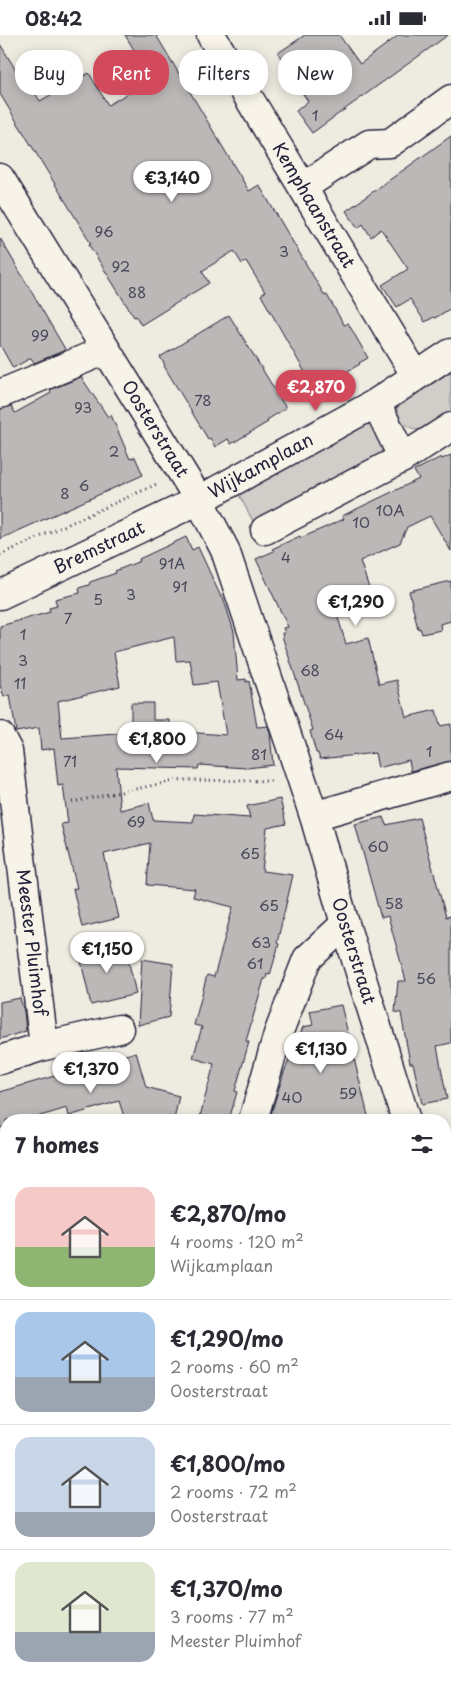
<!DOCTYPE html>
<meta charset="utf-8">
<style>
body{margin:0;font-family:"Playpen Sans",sans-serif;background:#f2f2f3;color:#2b2b33;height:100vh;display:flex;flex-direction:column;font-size:19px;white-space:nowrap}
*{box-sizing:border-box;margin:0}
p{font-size:16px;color:#7c7c81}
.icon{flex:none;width:28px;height:28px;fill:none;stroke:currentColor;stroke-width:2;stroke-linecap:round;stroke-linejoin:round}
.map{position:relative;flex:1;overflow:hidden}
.panel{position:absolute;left:0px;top:1079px;width:451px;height:571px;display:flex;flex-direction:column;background:#fff;border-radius:20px 20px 0 0;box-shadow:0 2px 12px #0003}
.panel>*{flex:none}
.guide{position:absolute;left:15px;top:15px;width:421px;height:45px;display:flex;gap:10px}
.price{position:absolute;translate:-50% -42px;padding:0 11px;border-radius:18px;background:#fff;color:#222;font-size:16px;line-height:32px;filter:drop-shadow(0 1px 2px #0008)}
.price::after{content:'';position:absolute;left:50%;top:30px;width:15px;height:11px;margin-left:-8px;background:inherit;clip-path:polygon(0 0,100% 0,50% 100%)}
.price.on{background:#d1495b;color:#fff}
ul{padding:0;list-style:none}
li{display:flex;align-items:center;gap:15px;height:125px;padding:0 15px}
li+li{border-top:1px solid #e1e1e2}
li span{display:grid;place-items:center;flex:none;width:140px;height:100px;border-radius:15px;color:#555}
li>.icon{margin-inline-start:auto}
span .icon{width:60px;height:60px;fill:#fffc;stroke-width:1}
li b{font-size:21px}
h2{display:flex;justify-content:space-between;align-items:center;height:60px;padding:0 15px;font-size:21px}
.tag{padding:0 18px;border-radius:20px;background:#fff;box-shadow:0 2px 12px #0003;font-size:18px;line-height:45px}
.tag.on{background:#d1495b;color:#fff}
.status{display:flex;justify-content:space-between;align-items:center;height:35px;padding:0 25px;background:#fff;direction:ltr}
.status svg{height:14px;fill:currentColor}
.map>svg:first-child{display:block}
.green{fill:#d1cdc9;stroke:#7a7882}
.building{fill:#bbb8b7;stroke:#22223b;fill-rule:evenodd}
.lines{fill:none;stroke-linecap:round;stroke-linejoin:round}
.minor-casing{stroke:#22223b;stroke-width:31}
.path{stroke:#22223b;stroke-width:3;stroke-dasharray:1 4;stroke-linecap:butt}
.minor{stroke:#f7f3e8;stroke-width:28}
.labels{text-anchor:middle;stroke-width:5;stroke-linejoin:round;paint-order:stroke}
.number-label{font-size:15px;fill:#48485a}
.street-label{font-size:18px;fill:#22223b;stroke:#f7f3e8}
</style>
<div class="status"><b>08:42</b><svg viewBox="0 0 49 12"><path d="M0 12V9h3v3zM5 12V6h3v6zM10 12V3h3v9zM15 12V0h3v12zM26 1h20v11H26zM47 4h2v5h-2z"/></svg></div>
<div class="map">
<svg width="451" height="1649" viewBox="0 0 451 1649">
<rect width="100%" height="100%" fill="#eeebe1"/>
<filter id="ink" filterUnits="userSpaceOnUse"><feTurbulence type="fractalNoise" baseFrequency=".02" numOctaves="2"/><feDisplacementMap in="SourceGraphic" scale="10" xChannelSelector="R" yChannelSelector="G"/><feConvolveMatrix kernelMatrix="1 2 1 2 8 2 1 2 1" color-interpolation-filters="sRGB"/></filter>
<g filter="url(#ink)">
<path class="green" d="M 451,332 L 451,377 L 431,390 L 417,395 C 402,390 398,383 396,368 Z
M 367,389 L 372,389 L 385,407 L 379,422 L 254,488 L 238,458 Z"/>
<path class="building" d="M 125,0 L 156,0 L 249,156 L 259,150 L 325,261 L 327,260 L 344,290 L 348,288 L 368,323 L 359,328 L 360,329 L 315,355 L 261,260 L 265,257 L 246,226 L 242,229 L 234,216 L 202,236 L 209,248 L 141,290 L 136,281 L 134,282 L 89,210 L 91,209 L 86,200 L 0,59 L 0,9 L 22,45 L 25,42 L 40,66 L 89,38 L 108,70 L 152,44 Z
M 305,0 L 339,0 L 360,29 L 399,0 L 448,0 L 312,98 L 296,76 L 308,66 L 293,45 L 294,44 L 278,18 Z
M 451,101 L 451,273 L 435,283 L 434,282 L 425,287 L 410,264 L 397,272 L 382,250 L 408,234 L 381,194 L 371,202 L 363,189 L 358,193 L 346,176 Z
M 0,203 L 65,314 L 63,316 L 34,328 L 31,323 L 13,333 L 0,310 Z
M 229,280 L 286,373 L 267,385 L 268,387 L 231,409 L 228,404 L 215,412 L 210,403 L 208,404 L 164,331 L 165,330 L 160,322 Z
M 81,342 L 108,382 L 111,380 L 130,424 L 135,422 L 143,440 L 0,504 L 0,374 L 11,371 L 15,378 L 51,358 L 50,355 Z
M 451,420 L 451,516 L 430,481 L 407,492 L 400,508 L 360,526 L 369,553 L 333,566 L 346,609 L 368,603 L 379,649 L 397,645 L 406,682 L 436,675 L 440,691 L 451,689 L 451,726 L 411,736 L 409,725 L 378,733 L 375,718 L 320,724 L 318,718 L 316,718 L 310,696 L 313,695 L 283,604 L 282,598 L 285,598 L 283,593 L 288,592 L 256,524 L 274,516 L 272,514 L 300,501 L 301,503 L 344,484 L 342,481 L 419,444 L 414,436 L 441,422 L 442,424 Z
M 186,502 L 192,515 L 198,512 L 221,562 L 223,562 L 234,597 L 238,645 L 246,644 L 246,647 L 249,646 L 257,692 L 268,691 L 270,698 L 273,730 L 247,733 L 199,730 L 198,734 L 116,732 L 120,775 L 149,768 L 153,785 L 193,787 L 194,779 L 250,783 L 247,771 L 280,764 L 286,789 L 267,793 L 262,836 L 293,840 L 277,908 L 279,909 L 270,940 L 267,939 L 266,944 L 264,944 L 246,1006 L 249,1007 L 235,1056 L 237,1057 L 229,1085 L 199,1085 L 214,1029 L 193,1023 L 202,992 L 194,990 L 207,940 L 214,942 L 233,872 L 193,862 L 195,854 L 147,850 L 150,808 L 104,819 L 119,883 L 82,892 L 73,854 L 77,853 L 61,789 L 68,788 L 63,750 L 58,751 L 54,713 L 41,715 L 39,693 L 16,697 L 10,660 L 4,662 L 0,650 L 0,591 L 50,577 L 49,573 L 57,571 L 55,564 L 80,558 L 79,553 L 89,550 L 90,547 L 116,538 L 115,536 L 140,526 L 139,524 ZM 174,602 L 176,626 L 190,625 L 194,650 L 217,647 L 226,700 L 170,696 L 170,685 L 153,685 L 153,668 L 131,668 L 131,698 L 62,703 L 58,666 L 120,651 L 114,617 Z
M 451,546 L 451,586 L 440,589 L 441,595 L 422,599 L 420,593 L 418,594 L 409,556 Z
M 383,782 L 386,790 L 419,783 L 446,882 L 451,881 L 451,1008 L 437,1011 L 447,1064 L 422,1069 L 413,1028 L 410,1028 L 401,978 L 395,977 L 398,946 L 406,946 L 388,881 L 381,883 L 355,789 Z
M 78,913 L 126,915 L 136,959 L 91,970 Z
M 142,924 L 173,929 L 169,982 L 138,990 Z
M 20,963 L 24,977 L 26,996 L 0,1004 L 0,967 Z
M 341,970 L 369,1085 L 269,1085 L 284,1037 L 303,992 L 313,990 L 310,976 Z
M 136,1017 L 146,1052 L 179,1061 L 174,1085 L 125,1085 L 119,1066 L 69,1081 L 67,1073 L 27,1085 L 6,1085 L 6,1091 L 0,1093 L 0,1057 Z"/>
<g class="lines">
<defs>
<g id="minor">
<path id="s1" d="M 211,0 L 416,341"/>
<path id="s2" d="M 0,143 L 199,465 L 225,515 L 314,781 L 345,889 L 406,1085"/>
<path d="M 303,152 L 369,109 L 390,108 L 451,64"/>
<path d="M 0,359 L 106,315"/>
<path d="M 376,368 L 403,423"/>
<path d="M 265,495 L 403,423 L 451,392"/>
<path id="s3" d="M 0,560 L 199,465 L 376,368 L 451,318"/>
<path id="s4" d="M 0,701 L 8,716 L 44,1011 L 0,1025"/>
<path d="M 314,781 L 451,741"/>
<path d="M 44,1011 L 119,994"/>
<path d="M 253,1085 L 278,999 L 307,924 L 345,889"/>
<path d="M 445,1126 L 451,1125"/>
<path d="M 445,1188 L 451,1199"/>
<path d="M 0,1234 L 6,1231"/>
<path d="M 445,1505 L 451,1506"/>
<path d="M 0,1621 L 4,1605 L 0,1577 L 0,1504 L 6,1455"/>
<path d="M 53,1644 L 59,1649"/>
</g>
</defs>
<use href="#minor" class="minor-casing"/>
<path class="path" d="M 0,520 L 159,448
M 72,767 L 179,745 L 274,746"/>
<use href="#minor" class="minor"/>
</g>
</g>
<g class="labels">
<g class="number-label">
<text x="315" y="86">1</text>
<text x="104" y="202">96</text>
<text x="284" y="222">3</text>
<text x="121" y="237">92</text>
<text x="137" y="263">88</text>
<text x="40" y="306">99</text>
<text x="203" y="371">78</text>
<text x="83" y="378">93</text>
<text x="114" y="422">2</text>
<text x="84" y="456">6</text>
<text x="65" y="464">8</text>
<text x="390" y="481">10A</text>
<text x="361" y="493">10</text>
<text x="286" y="528">4</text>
<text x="172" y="534">91A</text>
<text x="180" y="557">91</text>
<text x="131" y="565">3</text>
<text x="98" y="570">5</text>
<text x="68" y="589">7</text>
<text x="23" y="605">1</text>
<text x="23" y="631">3</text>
<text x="310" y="641">68</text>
<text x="20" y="654">11</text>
<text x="334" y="705">64</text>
<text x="429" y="722">1</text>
<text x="259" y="725">81</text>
<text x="70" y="732">71</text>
<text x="136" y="792">69</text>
<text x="378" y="817">60</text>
<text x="250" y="824">65</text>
<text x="394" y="874">58</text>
<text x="269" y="876">65</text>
<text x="261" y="913">63</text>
<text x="255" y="934">61</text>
<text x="426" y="949">56</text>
<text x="348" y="1064">59</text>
<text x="292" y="1068">40</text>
</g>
<g class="street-label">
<text dy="6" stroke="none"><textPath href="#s1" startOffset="199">Kemphaanstraat</textPath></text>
<text dy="6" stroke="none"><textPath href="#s2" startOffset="295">Oosterstraat</textPath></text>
<text dy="6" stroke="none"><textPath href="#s3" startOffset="291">Wijkamplaan</textPath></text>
<text dy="6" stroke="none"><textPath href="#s3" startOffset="110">Bremstraat</textPath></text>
<text dy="6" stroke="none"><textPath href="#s4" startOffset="210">Meester Pluimhof</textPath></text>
<text dy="6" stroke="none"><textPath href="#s2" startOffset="856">Oosterstraat</textPath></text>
</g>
</g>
</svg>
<b class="price" style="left:172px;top:168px">€3,140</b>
<b class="price on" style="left:316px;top:377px">€2,870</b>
<b class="price" style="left:356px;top:592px">€1,290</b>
<b class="price" style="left:157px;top:729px">€1,800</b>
<b class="price" style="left:107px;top:939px">€1,150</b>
<b class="price" style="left:321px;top:1039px">€1,130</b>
<b class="price" style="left:91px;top:1059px">€1,370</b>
<div class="guide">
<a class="tag">Buy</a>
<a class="tag on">Rent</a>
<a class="tag">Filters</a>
<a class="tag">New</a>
</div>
<section class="panel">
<h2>7 homes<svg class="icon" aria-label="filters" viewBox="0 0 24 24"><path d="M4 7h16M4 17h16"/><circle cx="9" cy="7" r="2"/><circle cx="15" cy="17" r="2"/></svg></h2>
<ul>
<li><span style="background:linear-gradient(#f6c9c9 60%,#8fb573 0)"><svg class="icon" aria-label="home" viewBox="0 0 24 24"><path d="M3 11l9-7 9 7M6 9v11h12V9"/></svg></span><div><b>€2,870/mo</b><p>4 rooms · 120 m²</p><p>Wijkamplaan</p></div></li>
<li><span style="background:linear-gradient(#a9c7e8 65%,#9aa5b1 0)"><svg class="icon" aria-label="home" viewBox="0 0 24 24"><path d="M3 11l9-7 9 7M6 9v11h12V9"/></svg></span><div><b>€1,290/mo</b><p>2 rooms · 60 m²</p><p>Oosterstraat</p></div></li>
<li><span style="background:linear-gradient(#c9d6e8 75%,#9aa5b1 0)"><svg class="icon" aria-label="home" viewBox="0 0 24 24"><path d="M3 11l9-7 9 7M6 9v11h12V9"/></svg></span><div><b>€1,800/mo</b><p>2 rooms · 72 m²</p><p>Oosterstraat</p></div></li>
<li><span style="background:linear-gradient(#dfe7d0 70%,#9aa5b1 0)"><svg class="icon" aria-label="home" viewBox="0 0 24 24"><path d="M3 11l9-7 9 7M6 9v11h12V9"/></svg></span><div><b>€1,370/mo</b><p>3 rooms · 77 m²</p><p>Meester Pluimhof</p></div></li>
</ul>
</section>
</div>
